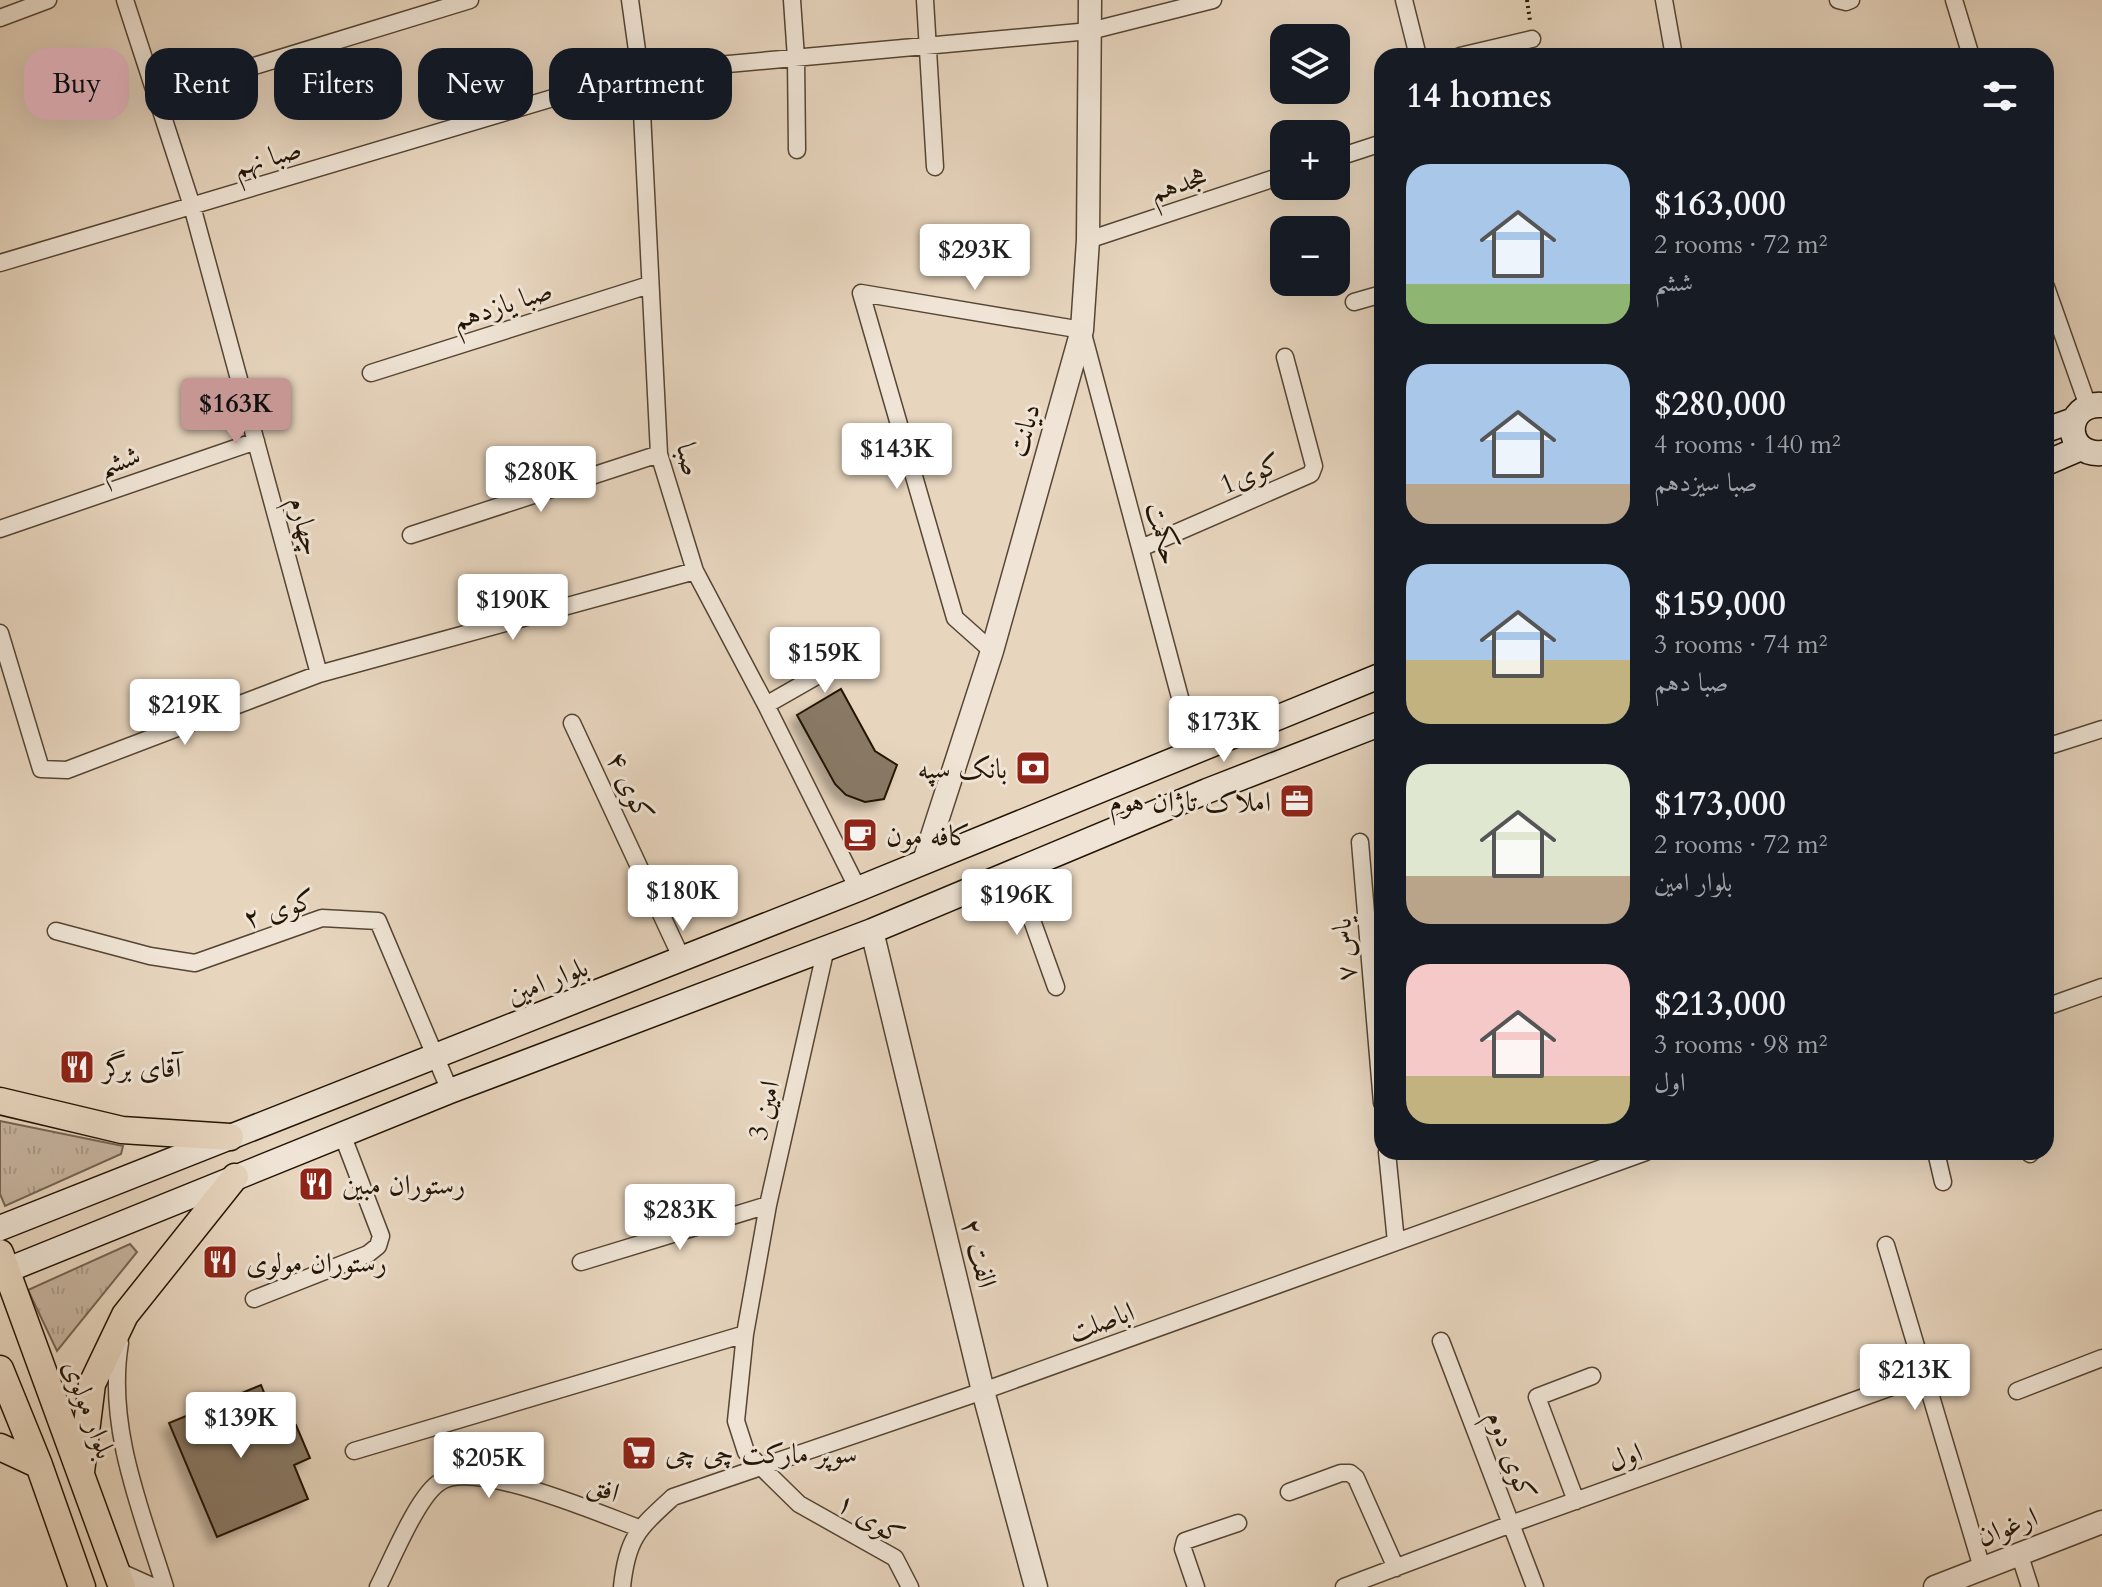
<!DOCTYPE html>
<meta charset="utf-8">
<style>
body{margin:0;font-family:Cardo,Amiri,serif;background:#20242c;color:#f1f3f6;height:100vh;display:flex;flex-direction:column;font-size:30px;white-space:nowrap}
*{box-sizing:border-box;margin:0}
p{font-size:26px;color:#9ea1a6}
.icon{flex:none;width:44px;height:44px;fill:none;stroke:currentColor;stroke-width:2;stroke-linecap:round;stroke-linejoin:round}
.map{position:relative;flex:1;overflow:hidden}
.drawer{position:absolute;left:1374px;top:48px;width:680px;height:1112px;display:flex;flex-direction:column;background:#171b24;border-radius:24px;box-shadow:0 8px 32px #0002}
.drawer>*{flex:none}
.top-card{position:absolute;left:24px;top:48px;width:760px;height:72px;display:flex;gap:16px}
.controls{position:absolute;left:1270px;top:24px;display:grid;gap:16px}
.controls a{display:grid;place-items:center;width:80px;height:80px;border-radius:16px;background:#171b24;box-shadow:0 8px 32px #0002;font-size:40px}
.price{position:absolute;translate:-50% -68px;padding:0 18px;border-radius:8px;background:#fff;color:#222;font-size:26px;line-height:52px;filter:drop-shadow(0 2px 4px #0008)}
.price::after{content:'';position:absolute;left:50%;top:48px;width:24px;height:18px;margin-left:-12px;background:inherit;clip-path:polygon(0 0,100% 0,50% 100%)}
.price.on{background:#c59692;color:#111}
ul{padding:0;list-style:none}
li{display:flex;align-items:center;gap:24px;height:200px;padding:0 32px}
li span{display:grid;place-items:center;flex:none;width:224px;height:160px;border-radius:24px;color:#555}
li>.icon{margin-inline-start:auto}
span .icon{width:96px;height:96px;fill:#fffc;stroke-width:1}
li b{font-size:34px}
h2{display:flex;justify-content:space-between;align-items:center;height:96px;padding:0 32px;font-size:34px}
.pill{padding:0 28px;border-radius:24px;background:#171b24;box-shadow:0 8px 32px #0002;font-size:28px;line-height:72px}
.pill.on{background:#c59692;color:#111}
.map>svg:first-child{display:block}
.grass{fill:url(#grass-tufts);stroke:#756452;stroke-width:2}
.building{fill:#897965;stroke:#241505;stroke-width:2;filter:url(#shadow)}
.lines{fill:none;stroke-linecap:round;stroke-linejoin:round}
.minor-casing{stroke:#554533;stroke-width:19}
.tertiary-casing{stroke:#554533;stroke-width:25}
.secondary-casing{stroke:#241505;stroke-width:27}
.primary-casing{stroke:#241505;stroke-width:29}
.path{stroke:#241505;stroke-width:4;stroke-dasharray:2 4;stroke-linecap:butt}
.minor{stroke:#efe4d5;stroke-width:16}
.tertiary{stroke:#efe4d5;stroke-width:22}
.secondary{stroke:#efe4d5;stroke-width:24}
.primary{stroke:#e7d5be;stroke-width:26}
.labels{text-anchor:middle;stroke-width:6;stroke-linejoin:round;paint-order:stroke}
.street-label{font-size:28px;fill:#241505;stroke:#efe4d5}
.poi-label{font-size:28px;fill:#241505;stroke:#efe4d5;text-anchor:start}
</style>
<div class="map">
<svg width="2102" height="1587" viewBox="0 0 2102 1587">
<defs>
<pattern id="grass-tufts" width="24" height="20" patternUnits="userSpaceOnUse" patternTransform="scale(2)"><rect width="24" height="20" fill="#c6b49f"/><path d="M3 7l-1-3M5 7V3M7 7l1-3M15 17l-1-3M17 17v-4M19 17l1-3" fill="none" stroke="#aa9a87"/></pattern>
<filter id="shadow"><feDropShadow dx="-7" dy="7" stdDeviation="4" flood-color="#0004"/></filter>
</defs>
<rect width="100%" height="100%" fill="#e7d5be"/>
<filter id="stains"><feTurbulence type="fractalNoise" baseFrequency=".0025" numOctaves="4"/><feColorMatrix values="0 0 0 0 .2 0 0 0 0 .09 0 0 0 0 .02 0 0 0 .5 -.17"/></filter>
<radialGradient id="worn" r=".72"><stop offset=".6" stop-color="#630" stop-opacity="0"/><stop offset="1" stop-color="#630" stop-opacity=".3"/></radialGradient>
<path class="grass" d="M 0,1121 L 123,1146 L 121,1154 L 5,1206 L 0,1194 Z
M 130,1244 L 137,1252 L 57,1351 L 28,1290 Z"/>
<path class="building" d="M 841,689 L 875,751 L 897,765 L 884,799 L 865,802 L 846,795 L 835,784 L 797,715 Z
M 261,1385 L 280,1432 L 296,1425 L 310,1458 L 294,1465 L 308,1499 L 217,1537 L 169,1423 Z"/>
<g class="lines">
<defs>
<path id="minor" d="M 125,0 L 192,206 L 319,674
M 630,0 L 640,72 L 659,454 L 695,571 L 766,705 L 858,889
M 792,0 L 796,58 L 797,150
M 925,0 L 935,167
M 1404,0 L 1418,56
M 1664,0 L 1674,56
M 1838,0 L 1846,2 L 1851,0
M 1954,0 L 1971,56
M 0,18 L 48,0
M 1460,56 L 1532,39
M 156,96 L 470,0
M 1336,158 L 1382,143
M 1088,240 L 1284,175
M 0,263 L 640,72 L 1090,31 L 1213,0
M 2046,287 L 2088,406
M 1354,302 L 1382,294
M 371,373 L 649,285
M 0,529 L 256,441
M 411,535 L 659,454
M 1141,548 L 1311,474 L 1314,466 L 1285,357
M 0,633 L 41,769 L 67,770 L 319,674 L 695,571
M 992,651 L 955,618 L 861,293 L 1082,330 L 1194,750
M 766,705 L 864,649
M 572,723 L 682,959
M 2046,747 L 2102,729
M 1360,842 L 1382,1103
M 1015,873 L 1056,987
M 56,931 L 150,956 L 195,963 L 322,918 L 378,921 L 450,1091
M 826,948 L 768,1205 L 745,1334 L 736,1421 L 746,1452 L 799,1504 L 895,1558 L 910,1587
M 2046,1007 L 2102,987
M 1387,1152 L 1396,1242
M 1936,1152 L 1943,1182
M 2029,1152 L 2030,1154
M 1886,1245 L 1982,1568
M 581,1262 L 768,1205
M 254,1299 L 368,1254 L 378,1246 L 381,1236 L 342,1134
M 1441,1341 L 1535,1587
M 120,1343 C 106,1426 141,1510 165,1587
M 2017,1391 L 2102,1358
M 354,1451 L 745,1334
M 1289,1492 L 1341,1473 L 1350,1473 L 1356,1478 L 1396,1568
M 1576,1501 L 1537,1397 L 1592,1376
M 2019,1553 L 2030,1587
M 116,1570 L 154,1587
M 378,1587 C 391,1562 418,1495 440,1482 C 474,1459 600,1514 639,1528
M 622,1587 C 627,1538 638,1529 673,1497 L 983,1391 L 1646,1152
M 1196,1587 L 1183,1549 L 1185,1541 L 1238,1523
M 1344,1587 L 1511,1524 L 1925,1375"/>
<path id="tertiary" d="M 924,861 L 992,651 L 1082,330 L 1088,240 L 1090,0
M 872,931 L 983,1391 L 1036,1587
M 1935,1587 L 2102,1522"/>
<path id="secondary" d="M 2102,405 C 2064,402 2062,456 2102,453
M 2046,430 L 2074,420
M 2046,463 L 2081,448
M 0,1228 L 858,889 L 1382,675
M 0,1273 L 450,1091 L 872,931 L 1207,791 L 1382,723"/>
<path id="primary" d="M 0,1101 L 122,1130 L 230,1137
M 0,1253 L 122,1587
M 0,1369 L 39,1465 L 82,1587
M 0,1447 L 39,1465
M 81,1472 L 92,1384 L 125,1315 L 235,1177"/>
</defs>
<use href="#minor" class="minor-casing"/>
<use href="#tertiary" class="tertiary-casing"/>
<use href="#secondary" class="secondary-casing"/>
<use href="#primary" class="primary-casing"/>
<path class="path" d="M 1527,0 L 1530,21"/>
<use href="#minor" class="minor"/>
<use href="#tertiary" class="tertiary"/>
<use href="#secondary" class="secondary"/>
<use href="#primary" class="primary"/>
</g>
<defs>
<symbol id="bank-square" viewBox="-11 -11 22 22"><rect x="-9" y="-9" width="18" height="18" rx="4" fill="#8f2418" stroke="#efe4d5"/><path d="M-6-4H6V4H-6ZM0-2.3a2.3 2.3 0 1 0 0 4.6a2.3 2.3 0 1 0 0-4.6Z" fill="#fff"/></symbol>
<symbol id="office-square" viewBox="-11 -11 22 22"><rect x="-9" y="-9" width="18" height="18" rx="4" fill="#8f2418" stroke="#efe4d5"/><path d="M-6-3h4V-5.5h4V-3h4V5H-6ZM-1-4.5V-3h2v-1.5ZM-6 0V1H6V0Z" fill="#fff"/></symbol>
<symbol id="cafe-square" viewBox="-11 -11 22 22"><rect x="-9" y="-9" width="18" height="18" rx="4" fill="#8f2418" stroke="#efe4d5"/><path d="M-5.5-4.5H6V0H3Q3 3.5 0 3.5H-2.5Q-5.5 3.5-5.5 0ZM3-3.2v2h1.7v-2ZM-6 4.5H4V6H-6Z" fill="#fff"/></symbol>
<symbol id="restaurant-square" viewBox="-11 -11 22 22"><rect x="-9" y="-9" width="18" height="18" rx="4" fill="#8f2418" stroke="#efe4d5"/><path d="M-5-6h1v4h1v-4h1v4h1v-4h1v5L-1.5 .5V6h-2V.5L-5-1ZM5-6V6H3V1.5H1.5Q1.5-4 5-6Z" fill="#fff"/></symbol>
<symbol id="supermarket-square" viewBox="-11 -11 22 22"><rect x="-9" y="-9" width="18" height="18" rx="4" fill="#8f2418" stroke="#efe4d5"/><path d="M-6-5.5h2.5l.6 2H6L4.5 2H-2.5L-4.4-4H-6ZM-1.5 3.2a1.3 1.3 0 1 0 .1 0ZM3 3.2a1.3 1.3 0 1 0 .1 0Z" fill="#fff"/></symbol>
</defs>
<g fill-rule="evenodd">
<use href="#bank-square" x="1013" y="748" width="40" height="40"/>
<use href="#office-square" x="1277" y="781" width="40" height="40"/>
<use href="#cafe-square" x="840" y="815" width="40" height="40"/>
<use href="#restaurant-square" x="57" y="1047" width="40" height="40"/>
<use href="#restaurant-square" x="296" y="1164" width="40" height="40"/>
<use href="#restaurant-square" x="200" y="1242" width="40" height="40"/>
<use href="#supermarket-square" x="619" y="1433" width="40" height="40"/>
</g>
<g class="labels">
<g class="street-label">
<text transform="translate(267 157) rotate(-17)" y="10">صبا نهم</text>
<text transform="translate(1178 183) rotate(-18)" y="10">هجدهم</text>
<text transform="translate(502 304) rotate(-18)" y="10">صبا یازدهم</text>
<text transform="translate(1023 430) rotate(-74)" y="10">دیانت</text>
<text transform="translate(690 459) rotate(77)" y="10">صبا</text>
<text transform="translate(119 460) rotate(-19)" y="10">ششم</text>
<text transform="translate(1250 473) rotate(-23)" y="10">کوی1</text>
<text transform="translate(306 526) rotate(75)" y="10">چهارم</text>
<text transform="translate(1164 533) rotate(75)" y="10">حکمت</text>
<text transform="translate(631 786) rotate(65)" y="10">کوی ۴</text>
<text transform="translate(279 908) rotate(-17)" y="10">کوی ۲</text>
<text transform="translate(1343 950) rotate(-95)" y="10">یاس ۷</text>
<text transform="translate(547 980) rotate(-21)" y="10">بلوار امین</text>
<text transform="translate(763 1110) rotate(-77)" y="10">امین 3</text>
<text transform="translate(980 1253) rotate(76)" y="10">الفت ۲</text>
<text transform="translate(1101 1321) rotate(-20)" y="10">اباصلت</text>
<text transform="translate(90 1409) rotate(70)" y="10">بلوار مولوی</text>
<text transform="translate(1512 1455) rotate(69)" y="10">کوی دوم</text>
<text transform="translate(1625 1456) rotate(-20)" y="10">اول</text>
<text transform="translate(604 1488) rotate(20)" y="10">افق</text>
<text transform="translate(871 1518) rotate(32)" y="10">کوی ۱</text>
<text transform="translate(2007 1526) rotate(-21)" y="10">ارغوان</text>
</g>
<g class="poi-label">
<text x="1007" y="778" text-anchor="end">بانک سپه</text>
<text x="1271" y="811" text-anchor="end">املاک تاژان هوم</text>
<text x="886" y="845">کافه مون</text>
<text x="103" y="1077">آقاى برگر</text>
<text x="342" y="1194">رستوران مبین</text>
<text x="246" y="1272">رستوران مولوی</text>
<text x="665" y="1463">سوپر مارکت چی چی</text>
</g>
</g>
<rect width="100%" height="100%" filter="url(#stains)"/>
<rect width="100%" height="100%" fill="url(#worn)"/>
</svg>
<div class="controls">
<a><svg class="icon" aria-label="layers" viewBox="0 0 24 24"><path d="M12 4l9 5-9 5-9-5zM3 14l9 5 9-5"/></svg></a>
<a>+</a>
<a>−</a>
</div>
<b class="price" style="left:975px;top:292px">$293K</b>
<b class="price on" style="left:236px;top:446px">$163K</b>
<b class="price" style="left:897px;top:491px">$143K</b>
<b class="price" style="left:541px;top:514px">$280K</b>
<b class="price" style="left:513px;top:642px">$190K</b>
<b class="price" style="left:825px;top:695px">$159K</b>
<b class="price" style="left:185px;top:747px">$219K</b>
<b class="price" style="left:1224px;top:764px">$173K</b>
<b class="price" style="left:683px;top:933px">$180K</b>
<b class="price" style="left:1017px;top:937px">$196K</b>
<b class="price" style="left:680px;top:1252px">$283K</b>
<b class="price" style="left:1915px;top:1412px">$213K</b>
<b class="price" style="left:241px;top:1460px">$139K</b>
<b class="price" style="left:489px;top:1500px">$205K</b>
<div class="top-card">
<a class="pill on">Buy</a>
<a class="pill">Rent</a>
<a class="pill">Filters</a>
<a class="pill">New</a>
<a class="pill">Apartment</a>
</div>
<section class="drawer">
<h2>14 homes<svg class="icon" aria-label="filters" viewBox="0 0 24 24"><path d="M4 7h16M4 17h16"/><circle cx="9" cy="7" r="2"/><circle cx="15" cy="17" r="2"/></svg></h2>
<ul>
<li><span style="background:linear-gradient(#a9c7e8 75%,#8fb573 0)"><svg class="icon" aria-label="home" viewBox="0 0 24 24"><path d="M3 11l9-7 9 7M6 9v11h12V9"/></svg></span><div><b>$163,000</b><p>2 rooms · 72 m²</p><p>ششم</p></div></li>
<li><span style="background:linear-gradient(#a9c7e8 75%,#b9a48a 0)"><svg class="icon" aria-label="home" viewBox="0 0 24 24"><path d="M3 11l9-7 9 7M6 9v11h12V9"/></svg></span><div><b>$280,000</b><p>4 rooms · 140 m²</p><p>صبا سیزدهم</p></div></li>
<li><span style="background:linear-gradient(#a9c7e8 60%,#c2b280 0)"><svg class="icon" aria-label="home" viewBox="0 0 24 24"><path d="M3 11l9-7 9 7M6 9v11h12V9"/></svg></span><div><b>$159,000</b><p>3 rooms · 74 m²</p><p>صبا دهم</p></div></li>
<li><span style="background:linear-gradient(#dfe7d0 70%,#b9a48a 0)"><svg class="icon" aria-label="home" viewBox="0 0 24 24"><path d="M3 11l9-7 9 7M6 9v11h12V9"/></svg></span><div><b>$173,000</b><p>2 rooms · 72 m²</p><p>بلوار امین</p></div></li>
<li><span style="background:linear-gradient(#f6c9c9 70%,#c2b280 0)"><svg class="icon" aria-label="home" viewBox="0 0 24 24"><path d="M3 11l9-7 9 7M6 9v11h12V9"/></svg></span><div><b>$213,000</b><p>3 rooms · 98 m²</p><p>اول</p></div></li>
</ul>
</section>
</div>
